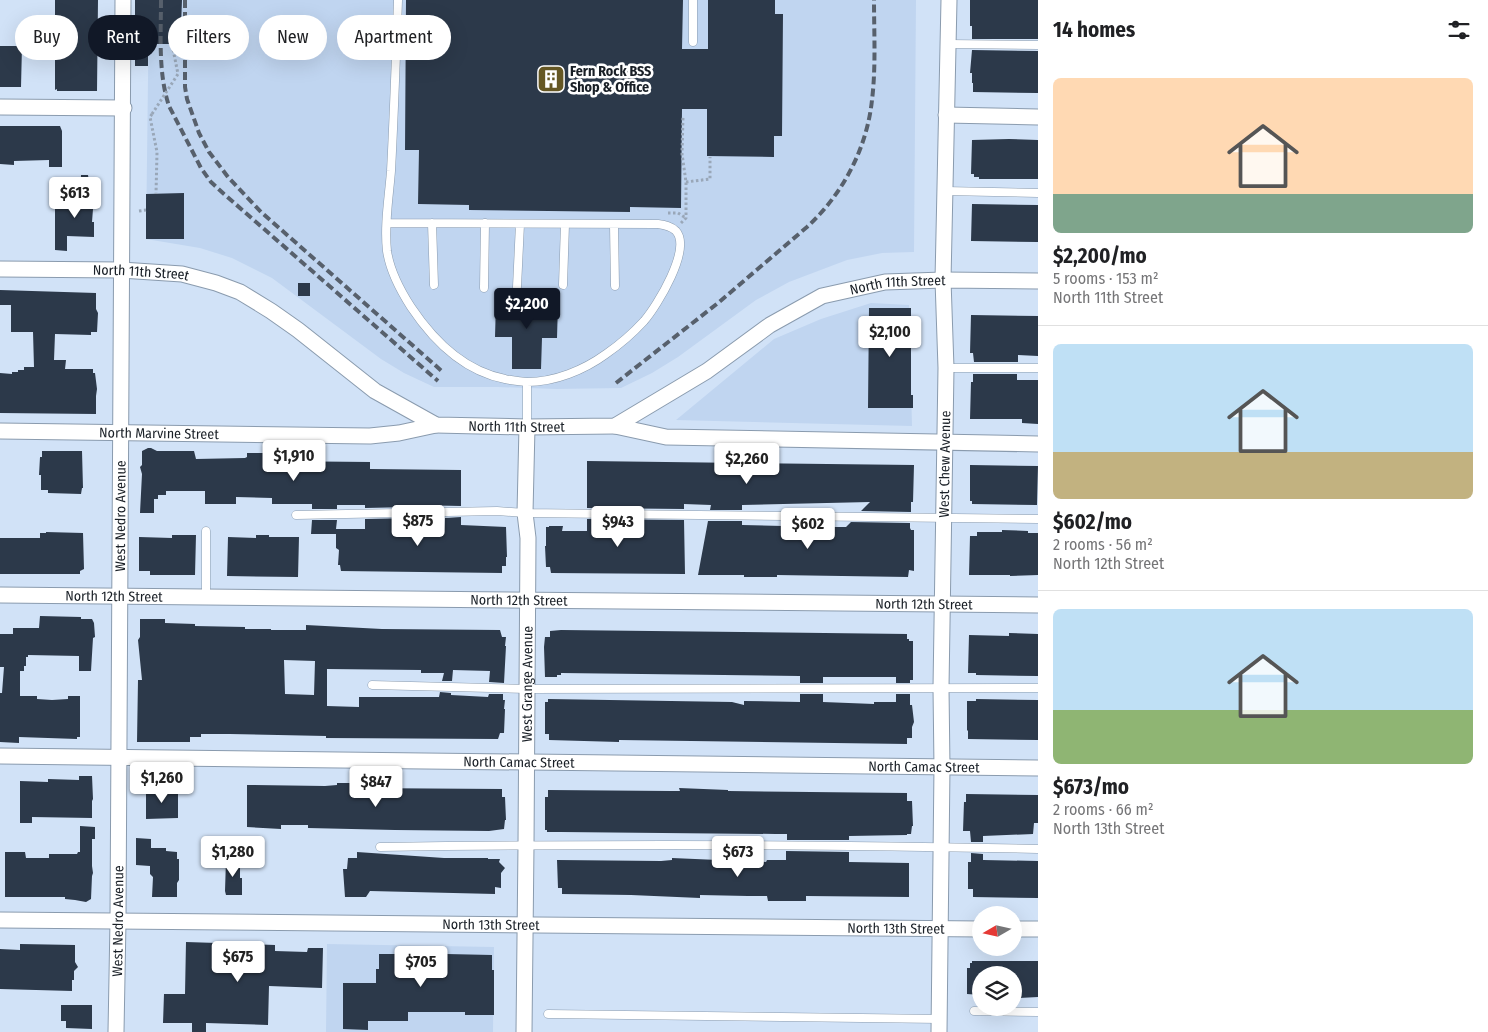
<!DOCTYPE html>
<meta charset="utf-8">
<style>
body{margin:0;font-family:"Fira Sans Condensed",sans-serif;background:#f6f6f6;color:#202124;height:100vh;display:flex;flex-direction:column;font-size:19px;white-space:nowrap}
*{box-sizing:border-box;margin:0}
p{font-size:16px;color:#757577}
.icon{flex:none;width:28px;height:28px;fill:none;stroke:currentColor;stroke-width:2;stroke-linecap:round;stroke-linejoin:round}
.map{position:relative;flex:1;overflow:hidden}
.sheet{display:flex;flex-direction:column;background:#fff;width:450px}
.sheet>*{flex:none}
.banner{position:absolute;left:15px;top:15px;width:475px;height:45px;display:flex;gap:10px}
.needle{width:32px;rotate:261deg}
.buttons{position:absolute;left:972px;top:906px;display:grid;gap:10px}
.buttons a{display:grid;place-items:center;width:50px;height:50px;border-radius:50%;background:#fff;box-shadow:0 5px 20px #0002;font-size:25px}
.price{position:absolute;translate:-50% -42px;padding:0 11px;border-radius:5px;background:#fff;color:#222;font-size:16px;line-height:32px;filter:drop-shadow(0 1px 2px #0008)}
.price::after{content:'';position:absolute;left:50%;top:30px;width:15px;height:11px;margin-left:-8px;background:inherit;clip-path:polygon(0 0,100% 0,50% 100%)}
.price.active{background:#111827;color:#fff}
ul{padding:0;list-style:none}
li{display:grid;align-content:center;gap:10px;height:265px;padding:0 15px}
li+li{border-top:1px solid #e0e0e0}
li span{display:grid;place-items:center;height:155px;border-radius:8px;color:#555}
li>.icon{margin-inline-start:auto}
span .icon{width:90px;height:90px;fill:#fffc;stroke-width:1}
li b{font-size:21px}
h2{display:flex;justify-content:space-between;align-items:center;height:60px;padding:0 15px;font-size:21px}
.chip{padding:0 18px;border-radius:22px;background:#fff;box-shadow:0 5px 20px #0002;font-size:18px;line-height:45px}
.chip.active{background:#111827;color:#fff}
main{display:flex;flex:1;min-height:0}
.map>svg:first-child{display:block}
.built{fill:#c0d5f0}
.building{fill:#2c394a;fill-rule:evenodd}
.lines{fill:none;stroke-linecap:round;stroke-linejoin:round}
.lane-casing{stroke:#8a9bae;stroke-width:9}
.street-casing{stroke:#8a9bae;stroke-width:17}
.path{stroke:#99a7b8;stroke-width:3;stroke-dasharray:2.5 2.5;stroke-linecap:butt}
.lane{stroke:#fff;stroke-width:8}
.street{stroke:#fff;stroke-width:15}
.rail{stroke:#57606c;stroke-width:4;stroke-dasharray:8 4;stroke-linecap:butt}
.path-bridge{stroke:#99a7b8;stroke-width:3;stroke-dasharray:2.5 2.5;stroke-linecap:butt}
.labels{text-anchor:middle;stroke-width:5;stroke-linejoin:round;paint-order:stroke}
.poi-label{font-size:14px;font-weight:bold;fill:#191f26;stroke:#fff;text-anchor:start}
.street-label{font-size:14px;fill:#191f26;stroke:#fff}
</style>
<main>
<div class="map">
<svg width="1038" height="1032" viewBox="0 0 1038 1032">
<rect width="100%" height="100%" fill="#d1e2f7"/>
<path class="built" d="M 149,0 L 916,0 L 914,252 L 882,253 L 847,260 L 789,282 L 756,300 L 678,357 L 652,373 L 621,388 L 556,389 L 498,387 L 434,387 L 404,373 L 381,359 L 272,278 L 232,258 L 200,248 L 146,239 Z
M 871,303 L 909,305 L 912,426 L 676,420 L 774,339 L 821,319 Z
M 327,944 L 494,947 L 493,1032 L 326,1032 Z"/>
<path class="building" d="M 55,0 L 98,0 L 97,91 L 57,91 L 57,89 L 55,90 Z
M 135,0 L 182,0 L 181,26 L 176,26 L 176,44 L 148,44 L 148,66 L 135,66 Z
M 406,0 L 683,0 L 682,49 L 708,49 L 708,0 L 775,0 L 775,14 L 783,14 L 782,136 L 774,136 L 774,157 L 707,156 L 707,109 L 682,109 L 681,208 L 630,207 L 630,212 L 469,210 L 469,205 L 418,204 L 419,150 L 405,150 Z
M 970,0 L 1038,0 L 1038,39 L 972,39 L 972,26 L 970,26 Z
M 0,46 L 22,46 L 21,87 L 0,87 Z
M 972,50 L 1038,51 L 1038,93 L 973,92 L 973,83 L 972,83 L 972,73 L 970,73 Z
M 0,126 L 60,126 L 62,131 L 62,167 L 49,167 L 49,160 L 14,161 L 14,165 L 0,164 Z
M 1009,139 L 1038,140 L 1038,179 L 979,179 L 979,177 L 974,177 L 974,174 L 971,174 L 972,140 Z
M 81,175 L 88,175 L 93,209 L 92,222 L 94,222 L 94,237 L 67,236 L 67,251 L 55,250 L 55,209 L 80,209 Z
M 184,193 L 184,239 L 146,239 L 146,194 Z
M 972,204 L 1038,205 L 1038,242 L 971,241 Z
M 298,283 L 310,283 L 310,296 L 298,296 Z
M 0,290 L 96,293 L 96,309 L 98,313 L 97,332 L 91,332 L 91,335 L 55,334 L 54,360 L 66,360 L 65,369 L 93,369 L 93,373 L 95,373 L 97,389 L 96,396 L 96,414 L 0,413 L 0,373 L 12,374 L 12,372 L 18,372 L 18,370 L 24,370 L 24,367 L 34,367 L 33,332 L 11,332 L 11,305 L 0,305 Z
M 496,302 L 558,303 L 557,338 L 542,338 L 541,369 L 512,369 L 512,337 L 495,337 Z
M 869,308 L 911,308 L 911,395 L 913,395 L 913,408 L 868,408 Z
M 971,315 L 1038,316 L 1038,356 L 1018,355 L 1018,362 L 974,362 L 973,353 L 970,353 Z
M 973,374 L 1017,374 L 1017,380 L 1038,380 L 1038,424 L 1022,423 L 1022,419 L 970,419 L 971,382 L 973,382 Z
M 148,448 L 151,448 L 157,451 L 194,451 L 196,459 L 245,458 L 247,457 L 247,453 L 269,453 L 269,461 L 370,462 L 370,469 L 461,470 L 461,506 L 412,505 L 412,507 L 365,508 L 365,505 L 337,505 L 337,509 L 312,509 L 312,504 L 272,504 L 272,498 L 236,497 L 236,504 L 205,504 L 205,491 L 166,491 L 166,495 L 158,495 L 158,499 L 154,499 L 154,513 L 140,513 L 142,474 L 140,467 L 142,465 L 142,451 Z
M 42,451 L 82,451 L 83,488 L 82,488 L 81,494 L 48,493 L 48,490 L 41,490 L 41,475 L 39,475 L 40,457 L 42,457 Z
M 587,461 L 914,465 L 913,502 L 911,502 L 911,512 L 861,511 L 870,502 L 742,505 L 742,510 L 710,510 L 711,505 L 684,504 L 684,509 L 587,508 Z
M 970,465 L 1038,466 L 1037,505 L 972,504 L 972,501 L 970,501 Z
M 461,517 L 461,525 L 506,527 L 507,557 L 506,557 L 506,566 L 502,566 L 502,573 L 341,571 L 340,565 L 338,565 L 339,550 L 336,548 L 336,534 L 311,534 L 312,520 L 337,520 L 336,529 L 365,529 L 365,519 L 412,518 L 412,531 L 444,531 L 445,518 Z
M 587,519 L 684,520 L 685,574 L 551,573 L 550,567 L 546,567 L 545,546 L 546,546 L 546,527 L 549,527 L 549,526 L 563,526 L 562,531 L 587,531 Z
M 708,521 L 742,521 L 742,525 L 826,527 L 846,527 L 851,522 L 910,523 L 910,528 L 911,530 L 914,530 L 914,571 L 909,570 L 908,577 L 777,575 L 777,577 L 744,577 L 744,575 L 698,575 Z
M 1002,530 L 1028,531 L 1028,533 L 1038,533 L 1038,575 L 1010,576 L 1010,575 L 969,575 L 970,536 L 977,536 L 977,532 L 1002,532 Z
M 46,532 L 83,533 L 84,569 L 80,571 L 80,574 L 0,574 L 0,538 L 40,538 L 40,533 L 46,533 Z
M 172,535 L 196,535 L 195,575 L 150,575 L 150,571 L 139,571 L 139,537 L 172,538 Z
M 256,535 L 269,535 L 269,537 L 299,537 L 298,577 L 227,576 L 228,537 L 256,538 Z
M 40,616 L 81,617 L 81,619 L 92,619 L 94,623 L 95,637 L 93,638 L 91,671 L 79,671 L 79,656 L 28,655 L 28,657 L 26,657 L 26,666 L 24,666 L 24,671 L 20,671 L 20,696 L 37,696 L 37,699 L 52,700 L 68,699 L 68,696 L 80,696 L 80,737 L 77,737 L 77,739 L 19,737 L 19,743 L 0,742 L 0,693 L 2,693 L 4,667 L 0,667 L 0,634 L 13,634 L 13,628 L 39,628 Z
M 140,619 L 165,619 L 165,623 L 195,624 L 195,626 L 245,627 L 245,629 L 271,629 L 271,630 L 306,630 L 306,625 L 382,629 L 500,630 L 502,637 L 506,637 L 505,646 L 506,646 L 504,683 L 489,682 L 490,671 L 453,670 L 452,681 L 442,681 L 444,673 L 421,673 L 421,670 L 327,669 L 327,706 L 359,707 L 359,697 L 439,697 L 440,692 L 451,693 L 451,695 L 488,697 L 489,694 L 503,694 L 503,700 L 505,700 L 504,709 L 505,709 L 504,733 L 500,733 L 498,739 L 326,738 L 326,736 L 230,734 L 201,734 L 201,737 L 190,737 L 190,742 L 137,742 L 138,680 L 142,680 L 138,640 L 140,637 ZM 284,660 L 315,661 L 314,695 L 285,694 Z
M 561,630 L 907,634 L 907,639 L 909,639 L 909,641 L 913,641 L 913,680 L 910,680 L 910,683 L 896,683 L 896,677 L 823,677 L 823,683 L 800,683 L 800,676 L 561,673 L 561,675 L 557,675 L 557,677 L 545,677 L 544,647 L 545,637 L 550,637 L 550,631 Z
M 1009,633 L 1038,634 L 1038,676 L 976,675 L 976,673 L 968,673 L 969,635 L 1009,636 Z
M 800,694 L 823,694 L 823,702 L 874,704 L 874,702 L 896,702 L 896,694 L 910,694 L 910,705 L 912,705 L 914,722 L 912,727 L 912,738 L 907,738 L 907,744 L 619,740 L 619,742 L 549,740 L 549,734 L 545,734 L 545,702 L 548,702 L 548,699 L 732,702 L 744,705 L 744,701 L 800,702 Z
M 976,699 L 1038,700 L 1038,740 L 968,739 L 968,731 L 967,730 L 967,701 L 976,701 Z
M 79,776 L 92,776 L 93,799 L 92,801 L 92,818 L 32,817 L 32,823 L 20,823 L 20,781 L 48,782 L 48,779 L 79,780 Z
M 337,783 L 352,783 L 352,787 L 355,787 L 355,788 L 502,789 L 502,797 L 505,797 L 506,820 L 505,820 L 504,829 L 489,831 L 395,830 L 308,828 L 308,825 L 281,825 L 281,829 L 247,827 L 247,785 L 325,786 L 337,785 Z
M 178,788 L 178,818 L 146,819 L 146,789 Z
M 679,788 L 728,790 L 728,791 L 907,793 L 907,801 L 912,801 L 913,826 L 912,826 L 911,834 L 907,834 L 907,835 L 849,836 L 849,840 L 787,840 L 787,834 L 776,834 L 561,832 L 547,832 L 547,830 L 545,830 L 545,797 L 548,797 L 548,790 L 670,791 L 680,791 Z
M 966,794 L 1038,795 L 1038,823 L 1034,823 L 1033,834 L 983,836 L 983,842 L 971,842 L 970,831 L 963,831 L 964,802 L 966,802 Z
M 80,826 L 95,827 L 95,839 L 92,839 L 92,866 L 93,873 L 92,876 L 91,899 L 86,902 L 75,900 L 65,899 L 65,897 L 5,897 L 5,852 L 25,852 L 26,858 L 49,858 L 49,854 L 77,854 L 78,852 L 80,852 Z
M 136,838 L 151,839 L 151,848 L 166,848 L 166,851 L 177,852 L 177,859 L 179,859 L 179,880 L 177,883 L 177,897 L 152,897 L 153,877 L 150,874 L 150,866 L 136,865 Z
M 786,851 L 849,852 L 849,862 L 909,863 L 909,897 L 806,896 L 806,901 L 768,901 L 767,896 L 748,896 L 700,895 L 700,898 L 631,895 L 562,894 L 562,888 L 558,888 L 557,860 L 661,861 L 672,860 L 672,858 L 766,862 L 767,860 L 786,860 Z
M 357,852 L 444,858 L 488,858 L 488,859 L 500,859 L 499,862 L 505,868 L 501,873 L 501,888 L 495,887 L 495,894 L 370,891 L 366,897 L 345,897 L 343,869 L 347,869 L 348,858 L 357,858 Z
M 971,853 L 983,854 L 983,860 L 1038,861 L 1038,898 L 973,897 L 973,889 L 968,889 L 968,862 L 971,862 Z
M 226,860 L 240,860 L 240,878 L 242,878 L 242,895 L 226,895 L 225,891 Z
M 186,942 L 275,945 L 275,951 L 307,952 L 308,948 L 323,948 L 322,988 L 269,986 L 268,1025 L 206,1023 L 206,1032 L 192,1032 L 192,1023 L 163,1023 L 164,994 L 185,994 Z
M 20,944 L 75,945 L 75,962 L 78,967 L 74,971 L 74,980 L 72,980 L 72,991 L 0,989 L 0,949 L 20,950 Z
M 401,953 L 492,955 L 492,970 L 494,970 L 494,1015 L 465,1015 L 465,1012 L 408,1012 L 408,1021 L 368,1021 L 368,1030 L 343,1029 L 343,983 L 376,983 L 376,969 L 379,969 L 379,954 L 401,954 Z
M 972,961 L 1038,961 L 1038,997 L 1019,998 L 1019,996 L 1014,996 L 1014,975 L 981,975 L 981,995 L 967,994 L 967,968 L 970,968 L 970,963 L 972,963 Z
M 61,1005 L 92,1005 L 92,1029 L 66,1028 L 66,1021 L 61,1021 Z"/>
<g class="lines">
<defs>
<path id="lane" d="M 398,0 C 396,57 394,114 391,171 C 389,197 384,225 387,251 C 390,271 400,290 411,307 C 433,340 464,371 505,379 C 512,381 520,381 527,382 L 527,427
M 693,0 L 693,42
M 948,44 L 1038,45
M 945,191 L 1038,193
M 387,223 L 658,224 C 665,225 671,226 676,231 C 692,249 657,306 644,321 C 633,333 619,345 606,354 C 584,370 555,382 527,382
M 432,223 L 434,285
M 614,225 L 615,286
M 563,285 L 565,224
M 517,287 L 520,224
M 484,288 L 485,223
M 946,368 L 1038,368
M 296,515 L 497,511 L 525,513 L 1038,519
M 206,597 L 206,531
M 372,685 L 527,689 L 1038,688
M 380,847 C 599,844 819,844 1038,849
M 974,1011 L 1038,1012
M 548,1014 L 940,1019"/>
<g id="street">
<path d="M 0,107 L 124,108"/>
<path d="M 946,115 L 1038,117"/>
<path id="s1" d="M 0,269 L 121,270 L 182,274 L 216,283 L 240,292 L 271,311 L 298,330 L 375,391 L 436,425 L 527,427 L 615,426 L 707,371 L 770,325 L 822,296 L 885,282 L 943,280 L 1038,281"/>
<path d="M 615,426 L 666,437 L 1038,444"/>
<path id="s2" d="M 0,431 L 370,436 L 399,433 L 436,425"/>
<path id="s3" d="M 0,595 L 1038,605"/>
<path id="s4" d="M 0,756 L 1038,768"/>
<path id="s5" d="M 0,920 L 981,929"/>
<path d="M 1014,929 L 1038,929"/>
<path id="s6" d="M 116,1032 L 118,921 L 123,0"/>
<path id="s7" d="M 524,1032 L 526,845 L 528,538 L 525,513 L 527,427"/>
<path id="s8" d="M 939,1032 L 942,767 L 941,688 L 946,368 L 943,280 L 949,0"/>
</g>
</defs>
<use href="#lane" class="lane-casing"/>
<use href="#street" class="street-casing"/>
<path class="path" d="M 152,114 L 150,117 L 157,152 L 156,194
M 686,182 L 710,179 L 710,157
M 139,211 L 146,210
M 668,213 L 678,213 L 686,218
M 681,223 L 686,218 L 686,182 L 682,154 L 683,116"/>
<use href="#lane" class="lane"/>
<use href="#street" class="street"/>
<path class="rail" d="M 161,0 C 161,35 158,73 169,106 L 201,168 L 211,182 L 224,194 L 438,381
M 185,0 L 185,87 L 187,99 L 199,133 L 209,152 L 228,177 L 261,212 L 444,373
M 616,383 L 718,303 L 807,227 C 843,194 867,148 872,100 C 876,67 874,33 874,0"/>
<path class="path-bridge" d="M 152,114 L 178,74 L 172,44"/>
</g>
<defs>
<symbol id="building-square" viewBox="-11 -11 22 22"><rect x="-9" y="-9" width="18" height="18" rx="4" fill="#655724" stroke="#fff"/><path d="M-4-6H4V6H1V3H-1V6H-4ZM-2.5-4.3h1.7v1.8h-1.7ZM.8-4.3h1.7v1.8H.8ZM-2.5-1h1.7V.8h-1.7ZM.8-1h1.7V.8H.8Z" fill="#fff"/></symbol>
</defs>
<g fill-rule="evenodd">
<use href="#building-square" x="535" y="63" width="32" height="32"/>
</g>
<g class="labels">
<g class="poi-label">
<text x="570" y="76">Fern Rock BSS<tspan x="570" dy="16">Shop &amp; Office</tspan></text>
</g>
<g class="street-label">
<text dy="5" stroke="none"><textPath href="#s1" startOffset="141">North 11th Street</textPath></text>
<text dy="5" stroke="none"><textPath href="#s1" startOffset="981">North 11th Street</textPath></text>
<text dy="5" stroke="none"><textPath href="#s1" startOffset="561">North 11th Street</textPath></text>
<text dy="5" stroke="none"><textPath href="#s2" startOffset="159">North Marvine Street</textPath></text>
<text dy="5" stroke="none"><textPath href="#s8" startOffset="568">West Chew Avenue</textPath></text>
<text dy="5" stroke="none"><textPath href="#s6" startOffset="516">West Nedro Avenue</textPath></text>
<text dy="5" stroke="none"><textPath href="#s3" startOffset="114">North 12th Street</textPath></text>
<text dy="5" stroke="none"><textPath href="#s3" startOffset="519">North 12th Street</textPath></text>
<text dy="5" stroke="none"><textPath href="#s3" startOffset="924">North 12th Street</textPath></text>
<text dy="5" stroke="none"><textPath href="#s7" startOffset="348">West Grange Avenue</textPath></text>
<text dy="5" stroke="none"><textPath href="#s4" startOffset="519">North Camac Street</textPath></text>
<text dy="5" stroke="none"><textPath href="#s4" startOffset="924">North Camac Street</textPath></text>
<text dy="5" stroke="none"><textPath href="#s6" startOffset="111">West Nedro Avenue</textPath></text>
<text dy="5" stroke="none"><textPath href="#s5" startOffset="491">North 13th Street</textPath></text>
<text dy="5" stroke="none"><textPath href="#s5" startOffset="896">North 13th Street</textPath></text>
</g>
</g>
</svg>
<div class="buttons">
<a><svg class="needle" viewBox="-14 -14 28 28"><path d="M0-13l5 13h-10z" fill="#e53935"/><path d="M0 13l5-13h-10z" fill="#757577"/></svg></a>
<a><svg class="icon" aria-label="layers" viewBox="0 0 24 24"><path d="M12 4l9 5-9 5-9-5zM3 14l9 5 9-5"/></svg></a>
</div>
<b class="price" style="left:75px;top:219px">$613</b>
<b class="price active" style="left:527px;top:330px">$2,200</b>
<b class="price" style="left:890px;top:358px">$2,100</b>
<b class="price" style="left:294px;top:482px">$1,910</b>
<b class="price" style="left:747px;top:485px">$2,260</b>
<b class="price" style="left:418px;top:547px">$875</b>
<b class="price" style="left:618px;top:548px">$943</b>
<b class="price" style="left:808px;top:550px">$602</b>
<b class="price" style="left:162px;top:804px">$1,260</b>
<b class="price" style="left:376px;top:808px">$847</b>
<b class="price" style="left:233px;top:878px">$1,280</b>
<b class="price" style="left:738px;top:878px">$673</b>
<b class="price" style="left:238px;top:983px">$675</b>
<b class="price" style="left:421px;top:988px">$705</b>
<div class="banner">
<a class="chip">Buy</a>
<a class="chip active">Rent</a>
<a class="chip">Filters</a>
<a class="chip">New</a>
<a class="chip">Apartment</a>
</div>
</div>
<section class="sheet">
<h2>14 homes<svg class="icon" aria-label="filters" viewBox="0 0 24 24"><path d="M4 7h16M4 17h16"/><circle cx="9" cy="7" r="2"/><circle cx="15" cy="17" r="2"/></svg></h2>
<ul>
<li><span style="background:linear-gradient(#ffd9b3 75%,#7fa58c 0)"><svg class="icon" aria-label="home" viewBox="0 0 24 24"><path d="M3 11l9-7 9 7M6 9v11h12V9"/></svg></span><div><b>$2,200/mo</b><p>5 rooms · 153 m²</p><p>North 11th Street</p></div></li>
<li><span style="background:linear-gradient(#bfe0f5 70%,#c2b280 0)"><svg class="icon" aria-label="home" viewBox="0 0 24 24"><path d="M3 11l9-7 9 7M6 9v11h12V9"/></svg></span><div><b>$602/mo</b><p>2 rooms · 56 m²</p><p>North 12th Street</p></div></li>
<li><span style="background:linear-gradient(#bfe0f5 65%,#8fb573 0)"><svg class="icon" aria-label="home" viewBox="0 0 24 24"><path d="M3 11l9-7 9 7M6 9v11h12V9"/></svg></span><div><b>$673/mo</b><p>2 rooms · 66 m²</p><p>North 13th Street</p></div></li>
</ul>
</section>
</main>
